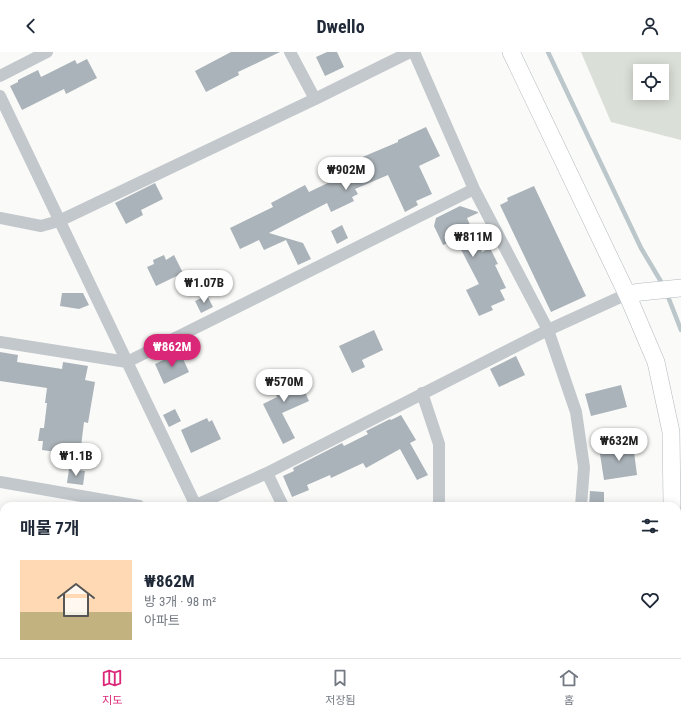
<!DOCTYPE html>
<html lang="ko">
<meta charset="utf-8">
<style>
body{margin:0;font-family:"Roboto Condensed","Noto Sans KR",sans-serif;background:#f6f6f7;color:#1f2937;height:100vh;display:flex;flex-direction:column;font-size:15px;white-space:nowrap}
*{box-sizing:border-box;margin:0}
p{font-size:13px;color:#747a83}
.icon{flex:none;width:22px;height:22px;fill:none;stroke:currentColor;stroke-width:2;stroke-linecap:round;stroke-linejoin:round}
.map{position:relative;flex:1;overflow:hidden}
.panel{position:absolute;left:0px;top:450px;width:681px;height:156px;display:flex;flex-direction:column;background:#fff;border-radius:12px 12px 0 0;box-shadow:0 2px 10px #0003}
.panel>*{flex:none}
.fabs{position:absolute;left:633px;top:12px;display:grid;gap:8px}
.fabs a{display:grid;place-items:center;width:36px;height:36px;border-radius:0px;background:#fff;box-shadow:0 2px 10px #0003;font-size:20px}
.price{position:absolute;translate:-50% -34px;padding:0 9px;border-radius:14px;background:#fff;color:#222;font-size:13px;line-height:26px;filter:drop-shadow(0 1px 2px #0008)}
.price::after{content:'';position:absolute;left:50%;top:24px;width:12px;height:9px;margin-left:-6px;background:inherit;clip-path:polygon(0 0,100% 0,50% 100%)}
.price.on{background:#db2777;color:#fff}
ul{padding:0;list-style:none}
li{display:flex;align-items:center;gap:12px;height:100px;padding:0 20px}
li+li{border-top:1px solid #e0e1e3}
li span{display:grid;place-items:center;flex:none;width:112px;height:80px;border-radius:0px;color:#555}
li>.icon{margin-inline-start:auto}
span .icon{width:48px;height:48px;fill:#fffc;stroke-width:1}
li b{font-size:17px}
h2{display:flex;justify-content:space-between;align-items:center;height:48px;padding:0 20px;font-size:17px}
header{display:flex;justify-content:space-between;align-items:center;height:52px;padding:0 20px;background:#fff;font-size:18px;font-weight:700}
.menu{display:flex;justify-content:space-around;align-items:center;height:56px;border-top:1px solid #e0e1e3;background:#fff;font-size:11px;color:#747a83}
.menu a{display:grid;justify-items:center;gap:2px}
.menu .on{color:#db2777}
.map>svg:first-child{display:block}
.green{fill:#dadfd7;fill-rule:evenodd}
.lines{fill:none;stroke-linecap:round;stroke-linejoin:round}
.stream{stroke:#bbc7cb;stroke-width:4.5}
.building{fill:#aab3b9}
.secondary-casing{stroke:#b3babf;stroke-width:18}
.street{stroke:#c3c8cc;stroke-width:12}
.secondary{stroke:#fff;stroke-width:17}
</style>
<header><svg class="icon" aria-label="back" viewBox="0 0 24 24"><path d="M15 5l-7 7 7 7"/></svg>Dwello<svg class="icon" aria-label="person" viewBox="0 0 24 24"><circle cx="12" cy="8" r="4"/><path d="M4 21q1-7 8-7t8 7"/></svg></header>
<div class="map">
<svg width="681" height="606" viewBox="0 0 681 606">
<rect width="100%" height="100%" fill="#fafaf8"/>
<path class="green" d="M 581,0 L 681,0 L 681,88 L 611,70 ZM 640,19 L 662,19 L 662,41 L 640,41 Z"/>
<g class="lines">
<path class="stream" d="M 548,0 L 641,196 L 663,233
M 667,242 L 681,278
M 0,518 L 4,519
M 494,602 L 517,606"/>
</g>
<path class="building" d="M 231,0 L 280,0 L 238,20 L 239,23 L 206,40 L 195,19 Z
M 327,0 L 337,0 L 344,15 L 325,24 L 316,5 Z
M 87,7 L 97,26 L 66,42 L 64,37 L 22,58 L 10,34 L 18,30 L 18,28 L 38,18 L 41,25 L 75,8 L 77,12 Z
M 426,75 L 440,104 L 419,114 L 432,142 L 416,149 L 418,153 L 405,160 L 388,123 L 355,137 L 358,142 L 352,145 L 354,149 L 331,160 L 327,151 L 269,181 L 303,191 L 311,207 L 298,213 L 286,188 L 264,198 L 259,188 L 240,197 L 230,176 L 273,155 L 271,151 L 305,133 L 309,140 L 357,117 L 353,109 L 398,90 L 398,88 Z
M 155,131 L 163,147 L 141,158 L 143,163 L 126,172 L 115,151 Z
M 534,134 L 586,244 L 551,260 L 500,153 L 508,149 L 507,146 Z
M 460,154 L 478,160 L 478,161 L 467,166 L 482,200 L 490,196 L 498,212 L 495,213 L 506,236 L 500,238 L 505,248 L 491,254 L 493,258 L 479,264 L 466,238 L 479,232 L 456,188 L 443,193 L 434,174 L 436,166 Z
M 342,173 L 348,186 L 337,192 L 331,179 Z
M 164,203 L 166,208 L 174,203 L 183,221 L 156,234 L 147,215 L 154,212 L 153,208 Z
M 62,241 L 83,241 L 89,253 L 79,257 L 60,254 Z
M 207,243 L 213,255 L 201,261 L 195,249 Z
M 374,278 L 383,298 L 362,308 L 365,315 L 352,321 L 339,294 Z
M 0,300 L 18,303 L 17,310 L 62,317 L 63,310 L 88,314 L 85,328 L 95,330 L 88,371 L 84,370 L 80,403 L 42,398 L 43,389 L 38,389 L 40,376 L 44,376 L 47,351 L 45,351 L 47,336 L 0,329 Z
M 180,300 L 189,320 L 164,332 L 155,312 Z
M 516,304 L 525,323 L 499,335 L 490,317 Z
M 289,317 L 297,335 L 302,333 L 309,349 L 282,361 L 295,386 L 283,392 L 263,352 L 277,345 L 269,326 Z
M 621,333 L 627,355 L 591,364 L 585,342 Z
M 175,357 L 181,369 L 169,375 L 163,363 Z
M 401,363 L 416,388 L 410,391 L 428,423 L 417,428 L 400,397 L 366,416 L 363,411 L 331,426 L 330,423 L 307,433 L 309,438 L 292,445 L 283,424 L 294,419 L 293,416 L 342,391 L 344,394 L 368,382 L 366,379 L 390,367 L 391,368 Z
M 207,366 L 209,370 L 212,368 L 221,387 L 191,401 L 181,378 Z
M 633,392 L 637,423 L 604,428 L 600,402 L 604,402 L 604,396 Z
M 69,417 L 85,419 L 83,433 L 67,431 Z
M 590,439 L 604,440 L 604,454 L 589,454 Z"/>
<g class="lines">
<defs>
<path id="secondary" d="M 511,0 L 627,242 L 656,310 L 671,380 L 672,454
M 627,242 L 641,240 L 681,236
M 652,606 L 652,602"/>
</defs>
<use href="#secondary" class="secondary-casing"/>
<path class="street" d="M 414,0 L 474,137 L 548,278 L 627,242
M 0,24 L 47,0
M 0,44 L 196,454
M 315,47 L 410,0
M 0,166 L 41,174 L 59,169 L 315,47 L 290,0
M 0,290 L 127,310 L 474,137
M 422,341 L 439,392 L 439,454
M 267,421 L 283,454
M 0,430 L 139,454
M 194,454 L 267,421 L 548,278 L 576,360 L 584,415 L 581,454
M 420,602 L 444,606
M 238,606 L 239,602"/>
<use href="#secondary" class="secondary"/>
</g>
</svg>
<div class="fabs">
<a><svg class="icon" aria-label="locate" viewBox="0 0 24 24"><circle cx="12" cy="12" r="6"/><path d="M12 2v4M12 18v4M2 12h4M18 12h4"/></svg></a>
</div>
<b class="price" style="left:346px;top:139px">₩902M</b>
<b class="price" style="left:473px;top:206px">₩811M</b>
<b class="price" style="left:204px;top:252px">₩1.07B</b>
<b class="price on" style="left:172px;top:316px">₩862M</b>
<b class="price" style="left:284px;top:351px">₩570M</b>
<b class="price" style="left:619px;top:410px">₩632M</b>
<b class="price" style="left:76px;top:425px">₩1.1B</b>
<section class="panel">
<h2>매물 7개<svg class="icon" aria-label="filters" viewBox="0 0 24 24"><path d="M4 7h16M4 17h16"/><circle cx="9" cy="7" r="2"/><circle cx="15" cy="17" r="2"/></svg></h2>
<ul>
<li><span style="background:linear-gradient(#ffd9b3 65%,#c2b280 0)"><svg class="icon" aria-label="home" viewBox="0 0 24 24"><path d="M3 11l9-7 9 7M6 9v11h12V9"/></svg></span><div><b>₩862M</b><p>방 3개 · 98 m²</p><p>아파트</p></div><svg class="icon" aria-label="heart" viewBox="0 0 24 24"><path d="M12 20l-8-8c-3-5 5-10 8-4 3-6 11-1 8 4z"/></svg></li>
</ul>
</section>
</div>
<nav class="menu">
<a class="on"><svg class="icon" aria-label="map" viewBox="0 0 24 24"><path d="M3 6l6-2 6 2 6-2v14l-6 2-6-2-6 2zM9 4v14M15 6v14"/></svg>지도</a>
<a><svg class="icon" aria-label="saved" viewBox="0 0 24 24"><path d="M7 4h10v16l-5-4-5 4z"/></svg>저장됨</a>
<a><svg class="icon" aria-label="home" viewBox="0 0 24 24"><path d="M3 11l9-7 9 7M6 9v11h12V9"/></svg>홈</a>
</nav>
